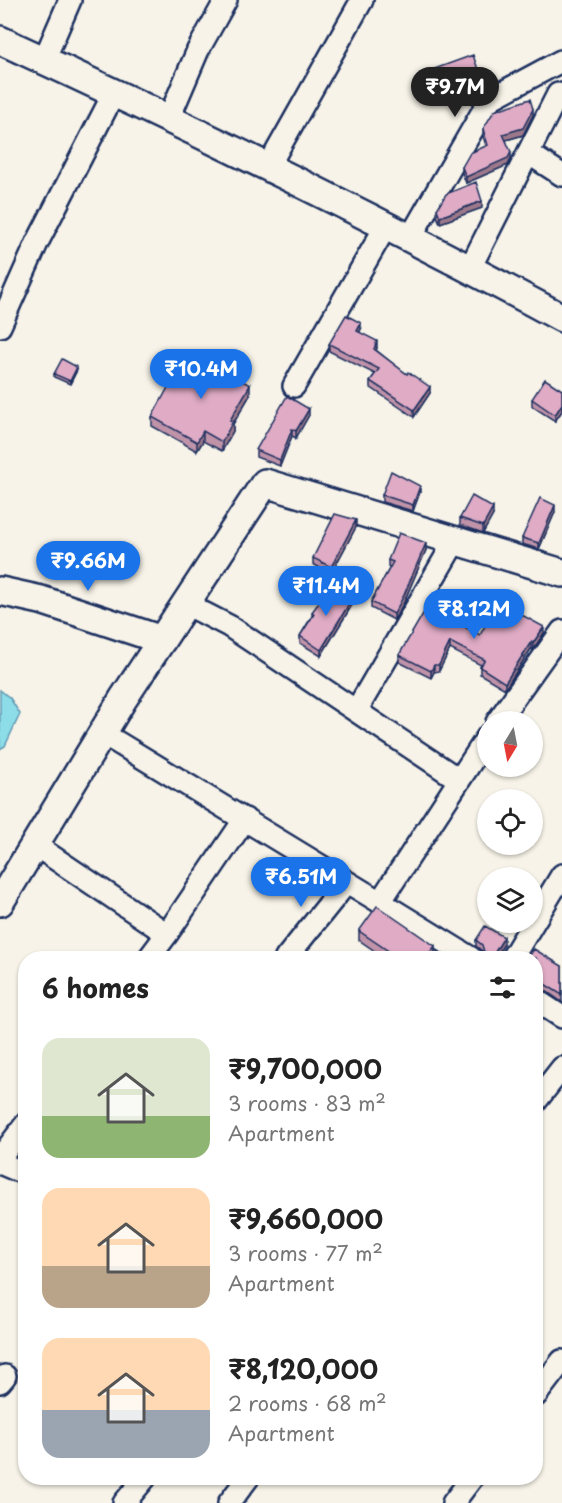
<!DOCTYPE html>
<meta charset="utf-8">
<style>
body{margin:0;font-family:"Playpen Sans",sans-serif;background:#f6f6f6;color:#222;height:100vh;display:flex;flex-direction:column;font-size:22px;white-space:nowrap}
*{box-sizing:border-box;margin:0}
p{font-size:20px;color:#767676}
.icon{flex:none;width:33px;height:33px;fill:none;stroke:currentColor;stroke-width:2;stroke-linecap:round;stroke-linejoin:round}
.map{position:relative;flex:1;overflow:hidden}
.side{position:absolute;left:18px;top:951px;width:525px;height:534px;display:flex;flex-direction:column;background:#fff;border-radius:24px;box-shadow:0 2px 4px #0004}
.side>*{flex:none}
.needle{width:39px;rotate:190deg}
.controls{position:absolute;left:477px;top:711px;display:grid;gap:12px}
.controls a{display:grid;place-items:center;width:66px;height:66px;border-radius:50%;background:#fff;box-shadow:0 2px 4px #0004;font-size:30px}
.price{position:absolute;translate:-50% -51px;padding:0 14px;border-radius:21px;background:#1a73e8;color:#fff;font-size:20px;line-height:39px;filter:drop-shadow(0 2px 3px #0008)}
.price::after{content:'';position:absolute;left:50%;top:36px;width:18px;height:14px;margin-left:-9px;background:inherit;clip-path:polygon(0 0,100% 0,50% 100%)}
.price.active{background:#222;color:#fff}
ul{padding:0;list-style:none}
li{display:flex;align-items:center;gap:18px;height:150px;padding:0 24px}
li span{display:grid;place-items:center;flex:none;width:168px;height:120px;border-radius:18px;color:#555}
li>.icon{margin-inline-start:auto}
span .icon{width:72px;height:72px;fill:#fffc;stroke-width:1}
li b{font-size:26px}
h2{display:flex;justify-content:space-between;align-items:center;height:72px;padding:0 24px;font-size:26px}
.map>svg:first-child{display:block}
.water{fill:#8ddde8;stroke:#5f97b1;stroke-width:1.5}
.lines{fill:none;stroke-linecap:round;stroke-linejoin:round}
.minor-casing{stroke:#1b2f5e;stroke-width:26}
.tertiary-casing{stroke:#1b2f5e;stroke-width:32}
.minor{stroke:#f7f3e8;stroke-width:21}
.tertiary{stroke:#f7f3e8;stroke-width:27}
.wall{fill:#c093a9;stroke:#1b2f5e;stroke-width:1.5}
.shaded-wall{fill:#9c788a;stroke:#1b2f5e;stroke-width:1.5}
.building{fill:#dfabc5;stroke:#1b2f5e;stroke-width:1.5}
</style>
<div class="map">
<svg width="562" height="1503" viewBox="0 0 562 1503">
<rect width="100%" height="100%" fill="#f7f3e8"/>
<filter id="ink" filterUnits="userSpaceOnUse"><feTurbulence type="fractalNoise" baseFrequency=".0167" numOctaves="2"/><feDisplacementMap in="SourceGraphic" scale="12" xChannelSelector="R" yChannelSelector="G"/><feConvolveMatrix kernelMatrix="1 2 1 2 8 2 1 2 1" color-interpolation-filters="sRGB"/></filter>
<g filter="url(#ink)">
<path class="water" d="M 0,690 L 10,698 L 20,714 L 5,746 L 0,749 Z"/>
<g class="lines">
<defs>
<path id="minor" d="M 44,60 L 70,0
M 169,118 L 198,50 L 226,0
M 528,153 L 562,175
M 268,167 L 362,0
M 410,238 L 490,99 L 561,61
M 470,268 L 558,94 L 562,96
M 0,326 L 37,243 L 114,93
M 294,386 L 386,226
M 186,604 L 229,626 L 458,779
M 356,711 L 455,541
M 497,722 L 562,631
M 102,733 L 380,902
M 35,845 L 167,934 L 245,819
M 149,958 L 167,934
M 286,958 L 347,882
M 471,958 L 380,902 L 488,736
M 512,958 L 562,875
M 536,1000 L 562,1017
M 536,1101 L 562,1068
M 0,1158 L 26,1124
M 0,1163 L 26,1174
M 0,1382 L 5,1376
M 536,1395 L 562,1361
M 124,1503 L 145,1478
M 229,1503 L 248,1478
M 453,1503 L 472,1478"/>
<path id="tertiary" d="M 0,40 C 190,127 378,219 562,318
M 0,591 L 41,600 L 162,640
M 0,902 L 123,699 L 265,483 L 562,573"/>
</defs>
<use href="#minor" class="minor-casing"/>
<use href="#tertiary" class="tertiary-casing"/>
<use href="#minor" class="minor"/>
<use href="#tertiary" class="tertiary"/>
</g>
<path class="wall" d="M 429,71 L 480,81 L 434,97 L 429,78 Z
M 533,115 L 523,135 L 506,140 L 511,159 L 508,165 L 466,183 L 462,173 L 462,167 L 486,146 L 483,136 L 483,129 Z
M 482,208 L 440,223 L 437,216 L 437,209 Z
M 361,329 L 359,332 L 377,348 L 376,350 L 430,393 L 414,417 L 370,387 L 370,381 L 375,374 L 329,351 L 329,344 Z
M 77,370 L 70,384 L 54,377 L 54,374 Z
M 562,390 L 562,411 L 555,421 L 532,406 L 532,399 Z
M 250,395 L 233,424 L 233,431 L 222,451 L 203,441 L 197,451 L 152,426 L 152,417 Z
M 309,415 L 296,438 L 292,436 L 280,466 L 256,457 L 256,450 Z
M 420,492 L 413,511 L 382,502 L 382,495 Z
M 555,512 L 539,549 L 522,544 L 522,538 Z
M 493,515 L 483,533 L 460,525 L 460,518 Z
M 356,527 L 331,574 L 313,564 L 313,558 Z
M 426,550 L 404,602 L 394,620 L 371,608 L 371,602 L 390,567 L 388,566 L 388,560 Z
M 352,605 L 321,656 L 300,643 L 300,636 L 312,616 L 312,612 Z
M 544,633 L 533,650 L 531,649 L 505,689 L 480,674 L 480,667 L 481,665 L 450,649 L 439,671 L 434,672 L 431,678 L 399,662 L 399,655 L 480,635 Z
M 359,931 L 435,955 L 433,958 L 385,958 L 359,940 Z
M 476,940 L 504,944 L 495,958 L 484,958 L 482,951 L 476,946 Z
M 536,958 L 562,966 L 562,1002 L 543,989 L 536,987 Z"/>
<path class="shaded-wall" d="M 480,75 L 480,81 L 434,97 L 434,90 Z
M 533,109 L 533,115 L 523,135 L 503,141 L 503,134 Z
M 511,152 L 511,159 L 508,165 L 466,183 L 466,177 Z
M 482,201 L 482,208 L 440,223 L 440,217 Z
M 361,323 L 361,329 L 357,338 L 357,331 Z
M 377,341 L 377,348 L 374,355 L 374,349 Z
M 77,367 L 77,370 L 70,384 L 70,381 Z
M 250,385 L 250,395 L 233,424 L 233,431 L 222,451 L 222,442 L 230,420 Z
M 430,387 L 430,393 L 414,417 L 414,410 Z
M 562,404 L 562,411 L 555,421 L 555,415 Z
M 309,409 L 309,415 L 296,438 L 296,431 Z
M 292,429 L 292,436 L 280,466 L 280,460 Z
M 203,431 L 203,441 L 197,451 L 197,442 Z
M 420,486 L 420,492 L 413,511 L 413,505 Z
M 555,505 L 555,512 L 539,549 L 539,543 Z
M 493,508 L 493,515 L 483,533 L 483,526 Z
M 356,520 L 356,527 L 331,574 L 331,567 Z
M 426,543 L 426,550 L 404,602 L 394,620 L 394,614 Z
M 352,599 L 352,605 L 321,656 L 321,650 Z
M 544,627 L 544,633 L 533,650 L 533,643 Z
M 450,642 L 450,649 L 439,671 L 439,665 Z
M 531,642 L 531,649 L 505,689 L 505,683 Z
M 434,665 L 434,672 L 431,678 L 431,671 Z
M 504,937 L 504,944 L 495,958 L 492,958 Z
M 435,946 L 435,955 L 433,958 L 426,958 Z"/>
<path class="building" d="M 473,55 L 480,75 L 434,90 L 429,71 Z
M 530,99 L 533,109 L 523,128 L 503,134 L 511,152 L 508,158 L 466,177 L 462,167 L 470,153 L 488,145 L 483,129 L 494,111 Z
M 476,182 L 482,201 L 440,217 L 437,209 L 446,194 Z
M 346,315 L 361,323 L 357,331 L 377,341 L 374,349 L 407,374 L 408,372 L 430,387 L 414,410 L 370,381 L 379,369 L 329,344 Z
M 188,351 L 250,385 L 230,420 L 233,421 L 222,442 L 203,431 L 197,442 L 152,417 Z
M 62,359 L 77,367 L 70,381 L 54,374 Z
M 545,379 L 562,390 L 562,404 L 555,415 L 532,399 Z
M 287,396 L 309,409 L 296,431 L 292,429 L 280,460 L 256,450 Z
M 391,471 L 420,486 L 413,505 L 382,495 Z
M 472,496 L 493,508 L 483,526 L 460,518 Z
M 540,498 L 555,505 L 539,543 L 522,538 Z
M 335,514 L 356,520 L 331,567 L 313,558 Z
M 399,533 L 426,543 L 404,595 L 394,614 L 371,602 L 393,562 L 388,560 Z
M 332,585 L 352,599 L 321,650 L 300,636 L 314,614 L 312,612 Z
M 498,602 L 544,627 L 533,643 L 531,642 L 505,683 L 480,667 L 485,660 L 450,642 L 439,665 L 434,665 L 431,671 L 399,655 L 427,607 L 480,635 Z
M 377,906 L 435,946 L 426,958 L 399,958 L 359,931 Z
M 485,926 L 504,937 L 492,957 L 484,952 L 482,945 L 476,940 Z
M 534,949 L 562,966 L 562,995 L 543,983 L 536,981 L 536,958 L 528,958 Z
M 314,953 L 322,958 L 310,958 Z"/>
</g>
</svg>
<div class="controls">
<a><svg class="needle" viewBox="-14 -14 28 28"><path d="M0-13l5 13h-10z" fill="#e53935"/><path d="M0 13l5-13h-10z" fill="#767676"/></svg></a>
<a><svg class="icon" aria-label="locate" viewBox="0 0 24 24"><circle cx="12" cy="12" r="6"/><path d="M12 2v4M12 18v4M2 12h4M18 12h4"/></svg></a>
<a><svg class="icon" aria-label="layers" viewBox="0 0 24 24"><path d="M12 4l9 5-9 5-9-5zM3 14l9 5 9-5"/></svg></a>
</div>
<b class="price active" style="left:455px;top:118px">₹9.7M</b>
<b class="price" style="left:201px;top:400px">₹10.4M</b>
<b class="price" style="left:88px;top:592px">₹9.66M</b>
<b class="price" style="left:326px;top:617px">₹11.4M</b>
<b class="price" style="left:474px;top:640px">₹8.12M</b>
<b class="price" style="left:301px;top:908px">₹6.51M</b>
<section class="side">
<h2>6 homes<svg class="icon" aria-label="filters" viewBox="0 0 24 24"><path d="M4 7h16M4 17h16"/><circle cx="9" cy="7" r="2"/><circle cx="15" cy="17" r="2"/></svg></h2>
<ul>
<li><span style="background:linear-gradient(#dfe7d0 65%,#8fb573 0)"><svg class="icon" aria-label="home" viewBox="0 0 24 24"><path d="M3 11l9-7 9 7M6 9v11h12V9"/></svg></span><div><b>₹9,700,000</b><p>3 rooms · 83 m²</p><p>Apartment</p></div></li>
<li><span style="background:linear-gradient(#ffd9b3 65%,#b9a48a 0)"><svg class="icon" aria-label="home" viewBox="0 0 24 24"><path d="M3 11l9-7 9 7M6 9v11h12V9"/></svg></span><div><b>₹9,660,000</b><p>3 rooms · 77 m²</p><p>Apartment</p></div></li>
<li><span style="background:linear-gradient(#ffd9b3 60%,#9aa5b1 0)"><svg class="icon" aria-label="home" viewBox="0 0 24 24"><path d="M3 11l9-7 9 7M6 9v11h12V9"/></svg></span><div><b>₹8,120,000</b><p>2 rooms · 68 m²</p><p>Apartment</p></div></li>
</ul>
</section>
</div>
